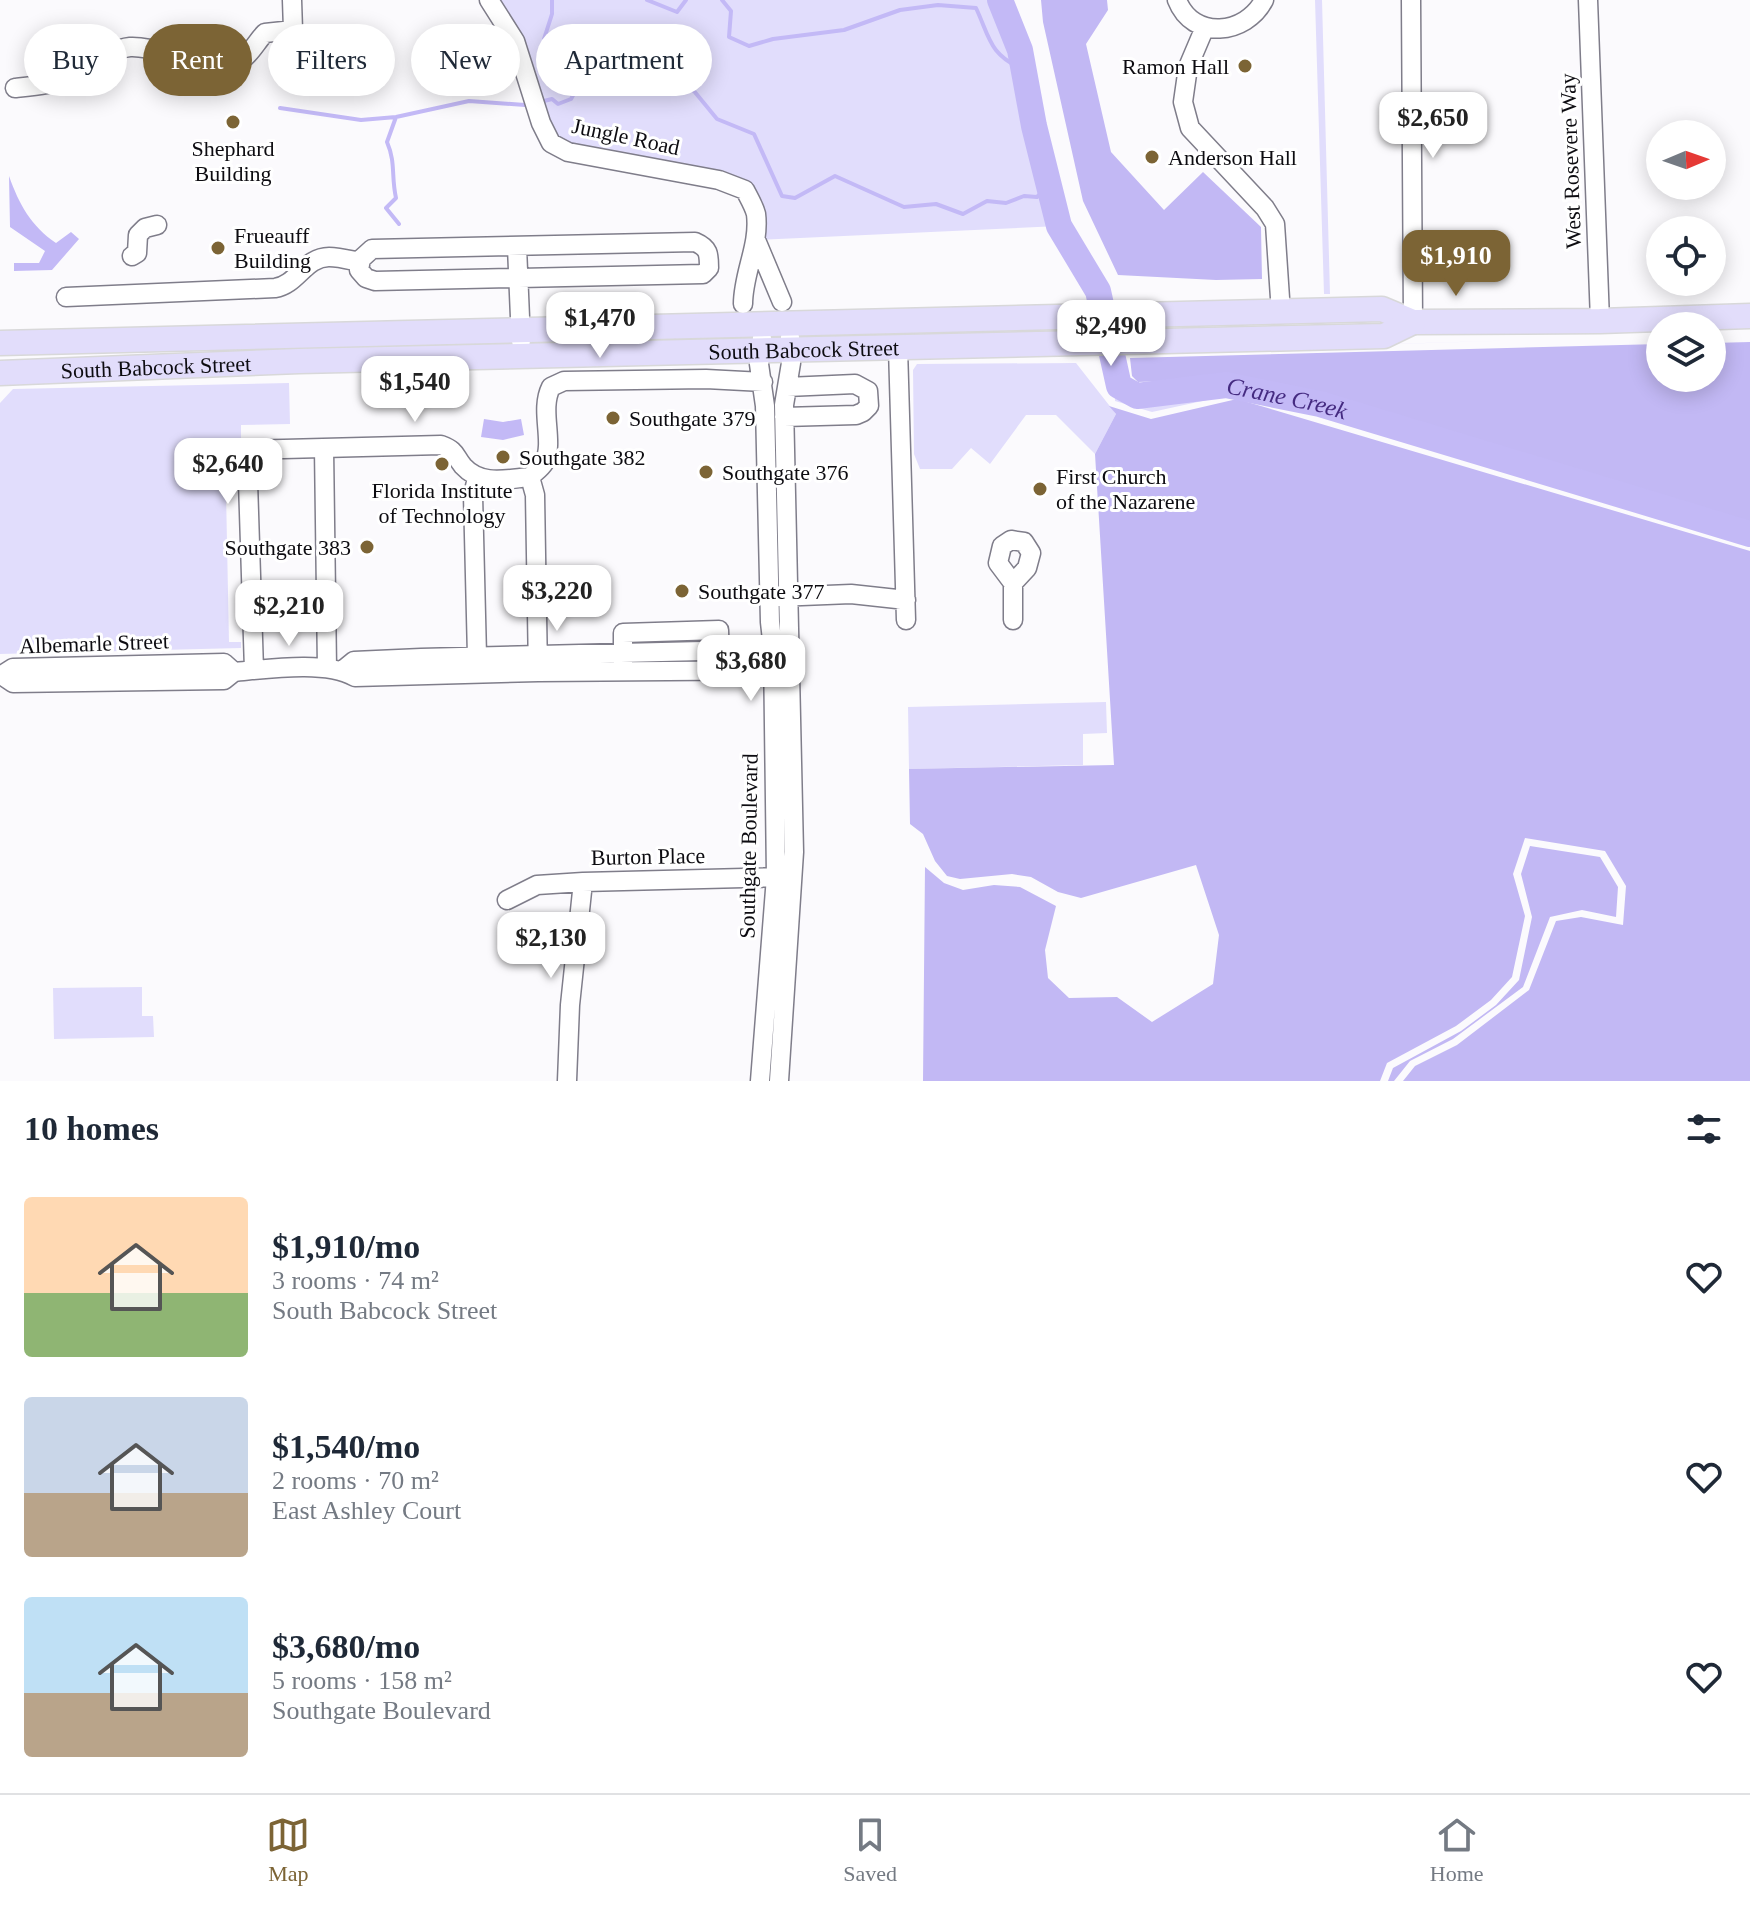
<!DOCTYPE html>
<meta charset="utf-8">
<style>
body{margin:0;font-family:Georgia,serif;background:#f2f2f3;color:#1f2937;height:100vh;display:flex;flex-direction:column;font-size:30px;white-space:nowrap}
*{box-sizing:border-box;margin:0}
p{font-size:26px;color:#747a83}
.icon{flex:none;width:44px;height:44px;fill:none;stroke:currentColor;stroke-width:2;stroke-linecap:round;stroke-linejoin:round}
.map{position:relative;height:1081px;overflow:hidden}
.panel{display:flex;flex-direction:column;background:#fff;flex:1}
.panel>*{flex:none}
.hud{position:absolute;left:24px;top:24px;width:800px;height:72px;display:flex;gap:16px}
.needle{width:52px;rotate:88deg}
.controls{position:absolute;left:1646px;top:120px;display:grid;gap:16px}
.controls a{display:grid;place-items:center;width:80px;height:80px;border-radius:50%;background:#fff;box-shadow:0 4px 20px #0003;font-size:40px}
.price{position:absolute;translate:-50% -68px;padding:0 18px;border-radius:16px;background:#fff;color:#222;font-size:26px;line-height:52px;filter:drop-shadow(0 2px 4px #0008)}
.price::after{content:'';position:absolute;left:50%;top:48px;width:24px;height:18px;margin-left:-12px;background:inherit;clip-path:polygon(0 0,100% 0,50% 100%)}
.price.active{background:#7c6435;color:#fff}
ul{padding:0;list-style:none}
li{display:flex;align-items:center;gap:24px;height:200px;padding:0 24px}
li span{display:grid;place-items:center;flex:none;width:224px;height:160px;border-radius:8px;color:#555}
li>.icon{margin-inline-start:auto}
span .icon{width:96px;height:96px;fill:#fffc;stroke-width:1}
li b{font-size:34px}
h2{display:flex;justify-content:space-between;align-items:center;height:96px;padding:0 24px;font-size:34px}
.pill{padding:0 28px;border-radius:36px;background:#fff;box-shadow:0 4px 20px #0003;font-size:28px;line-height:72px}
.pill.active{background:#7c6435;color:#fff}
.dock{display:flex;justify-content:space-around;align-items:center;height:112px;border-top:2px solid #e0e1e3;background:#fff;font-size:22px;color:#747a83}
.dock a{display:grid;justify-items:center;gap:4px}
.dock .active{color:#7c6435}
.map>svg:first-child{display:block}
.green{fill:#e1ddfc}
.forest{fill:#c2b8f4}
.water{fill:#c3b9f6}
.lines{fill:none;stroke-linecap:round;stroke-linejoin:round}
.stream{stroke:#c3b9f6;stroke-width:4}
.river{stroke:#c3b9f6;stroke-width:26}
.minor-casing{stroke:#7f7d8a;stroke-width:21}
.major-casing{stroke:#d8d8d9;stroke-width:27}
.minor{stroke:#fff;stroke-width:18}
.major{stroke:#e2ddfb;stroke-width:24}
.poi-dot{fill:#7c6435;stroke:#fff;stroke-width:3}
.labels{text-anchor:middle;stroke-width:6;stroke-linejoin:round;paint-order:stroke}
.poi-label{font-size:22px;fill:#0d0c11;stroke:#fff;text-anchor:start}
.street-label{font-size:22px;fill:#0d0c11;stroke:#fff}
.water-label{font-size:24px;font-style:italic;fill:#452b81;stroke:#fff}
</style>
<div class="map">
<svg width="1750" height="1081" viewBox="0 0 1750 1081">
<rect width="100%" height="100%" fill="#fbfafd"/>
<path class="green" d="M 499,0 L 1000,0 L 1020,50 L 1034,126 L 1059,226 L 756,240 L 745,190 L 551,143 Z
M 1315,0 L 1322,0 L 1330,294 L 1324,294 Z
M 1660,336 L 1130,352 L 1123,357 L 1125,378 L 1136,388 L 1229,384 L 1239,389 L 1333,406 L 1750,533 L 1750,544 L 1239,393 L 1152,412 L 1115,401 L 1113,352 Z
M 1076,363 L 1116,414 L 1095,454 L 1056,415 L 1026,415 L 990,464 L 971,448 L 952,469 L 920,469 L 914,454 L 913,370 L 917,364 Z
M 289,383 L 290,424 L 241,425 L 241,441 L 225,442 L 229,642 L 241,642 L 241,648 L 0,654 L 0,403 L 13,389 Z
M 1106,702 L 1107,733 L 1083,734 L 1083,765 L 909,769 L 908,707 Z
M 142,987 L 142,1016 L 153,1016 L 154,1037 L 54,1039 L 53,988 Z"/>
<path class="forest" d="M 1041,0 L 1107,0 L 1108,10 L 1086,44 L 1111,152 L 1164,210 L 1203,172 L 1261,227 L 1262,279 L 1216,280 L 1118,275 L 1083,201 L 1043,22 Z
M 1750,342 L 1750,526 L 1335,400 L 1241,383 L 1231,378 L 1138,382 L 1132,376 L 1130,358 L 1660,344 L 1660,378 L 1712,378 L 1712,343 Z
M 1237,399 L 1750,551 L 1750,1081 L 1403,1081 L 1415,1066 L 1457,1045 L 1529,990 L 1556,921 L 1581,917 L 1623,925 L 1626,886 L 1605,851 L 1525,838 L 1513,874 L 1525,916 L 1512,977 L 1491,1000 L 1456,1026 L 1387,1063 L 1380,1081 L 923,1081 L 925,867 L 944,883 L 963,890 L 994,885 L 1020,887 L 1056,906 L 1045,950 L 1048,978 L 1069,998 L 1117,997 L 1152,1022 L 1213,984 L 1219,935 L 1196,865 L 1081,898 L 1058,892 L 1031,877 L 1012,874 L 960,879 L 947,876 L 935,861 L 923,834 L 910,824 L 909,769 L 1114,765 L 1095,454 L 1116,414 L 1109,406 L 1151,419 Z
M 1530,846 L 1600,857 L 1618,887 L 1616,917 L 1582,910 L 1550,917 L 1523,987 L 1453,1039 L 1410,1061 L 1394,1081 L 1388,1081 L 1393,1068 L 1461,1031 L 1496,1005 L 1519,980 L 1532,917 L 1521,874 Z"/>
<path class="water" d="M 9,176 C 19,204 31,226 56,243 L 71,232 L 79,239 L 52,270 L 14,271 L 14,263 L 39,263 L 45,251 L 10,227 Z
M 484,419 L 503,422 L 521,419 L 524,435 L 503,440 L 481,437 Z"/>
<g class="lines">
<path class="stream" d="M 552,0 L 552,14 L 544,39 L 585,83
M 647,0 L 677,12 L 686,0
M 722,0 L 731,11 L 729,37 L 749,46 L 773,39 L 844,30 L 900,10 L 938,5 L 976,8 C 990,38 989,54 1022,69
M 540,102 L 552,99 L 558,104 L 571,99 L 577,88 L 598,75 L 623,79 L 666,71 L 694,91 L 717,119 L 754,134 L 782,196 L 795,198 L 835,176 L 904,207 L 936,204 L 963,214 L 987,201 L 1006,203 L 1024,196 L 1037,197 L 1048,186
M 280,108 L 361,120 L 396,117 L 469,101 L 525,105
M 396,117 L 387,142 C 396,163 391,176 396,198 L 386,208 L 399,224"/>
<path class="river" id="s1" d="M 1000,0 L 1020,50 L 1034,126 L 1059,226 L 1098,291 L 1119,386 L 1137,396 L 1226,385 L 1320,404 L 1750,534"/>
<defs>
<path id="minor" d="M 489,0 L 515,41 L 541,123 L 551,143 L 568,152 L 719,180 L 745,190 C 749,198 754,206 756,214 C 760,245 743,273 743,304
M 1177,0 C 1193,41 1246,35 1264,0
M 1411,0 L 1413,322
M 1588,0 L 1600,321
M 1205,27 L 1188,67 L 1183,102 L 1190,128 L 1265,208 L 1275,224 L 1281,313
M 15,88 C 35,86 58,84 75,75 C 92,66 110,49 130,47 C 158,45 224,75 245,57 C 253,50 258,40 265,33 L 293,30 L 292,0
M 756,240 L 782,302
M 695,242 C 709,248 709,254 709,268 L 703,274 L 375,281 L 366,278 L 359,270 L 361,259 L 372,249 Z
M 517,247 L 521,341
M 132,256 L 137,253 L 138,235 L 145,228 L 157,225
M 66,297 L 275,288 C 297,285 305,257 329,257 C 339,257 350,260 360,262
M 898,348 L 906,620
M 784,417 L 856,415 L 863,412 L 869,406 L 868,391 L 855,384 L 787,387
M 324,448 L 327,668
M 530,477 C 534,473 541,468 544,463 C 555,441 539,411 551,387 L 564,381 L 706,379 L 763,382
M 477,478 L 473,495 L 477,656
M 777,597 L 851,594 L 906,600
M 1013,620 L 1013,583 L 1027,568 L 1031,553 L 1024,542 L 1011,540 L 1002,546 L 998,563 L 1013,583
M 623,663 L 623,633 L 719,630 L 720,663
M 254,670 L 247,450 L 441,445 C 457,451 454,455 463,466 C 481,486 506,479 530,477 L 535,495 L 538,672
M 343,670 L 354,661 L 421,658 L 783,649
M 0,676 L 13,668 L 224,663 L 234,672
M 3,676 L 13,683 L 224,680 L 234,672 C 267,669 326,660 355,677 L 538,672 L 790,670
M 507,900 L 537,885 L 583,882 L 787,877
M 567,1081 L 570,1005 L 583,882
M 760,1081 L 776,877 L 773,649 L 770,622 L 765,406 L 759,364 L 762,338
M 779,1081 L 794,852 L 784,405 L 791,363 L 790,337"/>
<g id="major">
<path d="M 0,343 L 1382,309 L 1413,322 L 1600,321 L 1750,316"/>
<path id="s2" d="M 0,373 L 299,361 L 1384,336 L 1413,322"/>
</g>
</defs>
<use href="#minor" class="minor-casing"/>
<use href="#major" class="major-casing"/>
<use href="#minor" class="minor"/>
<use href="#major" class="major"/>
</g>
<g class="poi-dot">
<circle cx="1245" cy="66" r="8"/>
<circle cx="233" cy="122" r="8"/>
<circle cx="1152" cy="157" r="8"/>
<circle cx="218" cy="248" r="8"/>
<circle cx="613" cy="418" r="8"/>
<circle cx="503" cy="457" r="8"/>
<circle cx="442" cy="464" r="8"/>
<circle cx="706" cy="472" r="8"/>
<circle cx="1040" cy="489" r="8"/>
<circle cx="367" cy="547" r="8"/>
<circle cx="682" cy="591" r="8"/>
</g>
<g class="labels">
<g class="poi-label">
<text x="1229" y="74" text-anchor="end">Ramon Hall</text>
<text x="233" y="156" text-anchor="middle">Shephard<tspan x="233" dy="25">Building</tspan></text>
<text x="1168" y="165">Anderson Hall</text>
<text x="234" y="243">Frueauff<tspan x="234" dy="25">Building</tspan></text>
<text x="629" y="426">Southgate 379</text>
<text x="519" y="465">Southgate 382</text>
<text x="722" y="480">Southgate 376</text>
<text x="1056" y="484">First Church<tspan x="1056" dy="25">of the Nazarene</tspan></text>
<text x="442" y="498" text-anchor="middle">Florida Institute<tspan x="442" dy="25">of Technology</tspan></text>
<text x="351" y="555" text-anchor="end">Southgate 383</text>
<text x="698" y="599">Southgate 377</text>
</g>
<g class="street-label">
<text transform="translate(626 136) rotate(12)" y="8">Jungle Road</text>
<text transform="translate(1570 161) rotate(-92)" y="8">West Rosevere Way</text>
<text dy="8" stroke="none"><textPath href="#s2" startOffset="804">South Babcock Street</textPath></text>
<text dy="8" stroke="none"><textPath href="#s2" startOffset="156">South Babcock Street</textPath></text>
<text transform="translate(94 643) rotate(-2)" y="8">Albemarle Street</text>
<text transform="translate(748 846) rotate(-89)" y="8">Southgate Boulevard</text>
<text transform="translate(648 856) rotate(-1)" y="8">Burton Place</text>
</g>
<g class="water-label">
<text dy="8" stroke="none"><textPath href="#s1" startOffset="580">Crane Creek</textPath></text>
</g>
</g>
</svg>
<div class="controls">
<a><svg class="needle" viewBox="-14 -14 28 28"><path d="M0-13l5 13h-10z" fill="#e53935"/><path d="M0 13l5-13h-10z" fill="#747a83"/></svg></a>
<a><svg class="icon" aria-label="locate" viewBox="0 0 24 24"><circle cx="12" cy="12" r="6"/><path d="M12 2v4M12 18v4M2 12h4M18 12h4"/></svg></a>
<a><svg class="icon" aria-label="layers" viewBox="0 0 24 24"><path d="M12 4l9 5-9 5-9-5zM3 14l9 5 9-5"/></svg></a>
</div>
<b class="price" style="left:1433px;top:160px">$2,650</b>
<b class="price active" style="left:1456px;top:298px">$1,910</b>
<b class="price" style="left:600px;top:360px">$1,470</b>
<b class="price" style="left:1111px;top:368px">$2,490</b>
<b class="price" style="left:415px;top:424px">$1,540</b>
<b class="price" style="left:228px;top:506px">$2,640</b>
<b class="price" style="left:557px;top:633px">$3,220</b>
<b class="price" style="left:289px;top:648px">$2,210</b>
<b class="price" style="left:751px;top:703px">$3,680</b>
<b class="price" style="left:551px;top:980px">$2,130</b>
<div class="hud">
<a class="pill">Buy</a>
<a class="pill active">Rent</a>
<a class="pill">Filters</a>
<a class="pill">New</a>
<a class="pill">Apartment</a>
</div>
</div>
<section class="panel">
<h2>10 homes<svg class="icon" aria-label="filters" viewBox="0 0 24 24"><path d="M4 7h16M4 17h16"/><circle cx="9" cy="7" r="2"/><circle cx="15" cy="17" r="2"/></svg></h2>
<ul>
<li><span style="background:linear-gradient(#ffd9b3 60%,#8fb573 0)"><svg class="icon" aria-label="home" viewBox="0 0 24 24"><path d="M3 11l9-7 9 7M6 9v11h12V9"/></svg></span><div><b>$1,910/mo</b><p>3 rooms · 74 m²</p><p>South Babcock Street</p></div><svg class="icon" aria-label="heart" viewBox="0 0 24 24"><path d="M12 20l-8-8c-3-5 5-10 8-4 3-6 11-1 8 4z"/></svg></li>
<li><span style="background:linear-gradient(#c9d6e8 60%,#b9a48a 0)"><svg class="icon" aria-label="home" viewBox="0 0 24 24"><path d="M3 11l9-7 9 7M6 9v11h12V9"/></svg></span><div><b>$1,540/mo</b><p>2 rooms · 70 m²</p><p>East Ashley Court</p></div><svg class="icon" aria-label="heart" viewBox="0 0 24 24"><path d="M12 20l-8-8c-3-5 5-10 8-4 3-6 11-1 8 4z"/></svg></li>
<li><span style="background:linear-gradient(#bfe0f5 60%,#b9a48a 0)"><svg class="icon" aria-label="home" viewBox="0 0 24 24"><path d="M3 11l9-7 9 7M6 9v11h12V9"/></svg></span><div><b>$3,680/mo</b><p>5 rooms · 158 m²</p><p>Southgate Boulevard</p></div><svg class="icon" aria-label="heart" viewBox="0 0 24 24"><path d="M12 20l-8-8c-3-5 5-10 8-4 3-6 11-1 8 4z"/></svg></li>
</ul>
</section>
<nav class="dock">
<a class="active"><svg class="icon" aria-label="map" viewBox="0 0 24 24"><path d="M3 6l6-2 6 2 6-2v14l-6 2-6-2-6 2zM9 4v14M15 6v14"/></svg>Map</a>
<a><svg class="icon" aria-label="saved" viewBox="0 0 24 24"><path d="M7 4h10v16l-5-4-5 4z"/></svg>Saved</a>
<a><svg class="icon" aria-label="home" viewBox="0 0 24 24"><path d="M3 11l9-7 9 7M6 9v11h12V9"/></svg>Home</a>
</nav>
